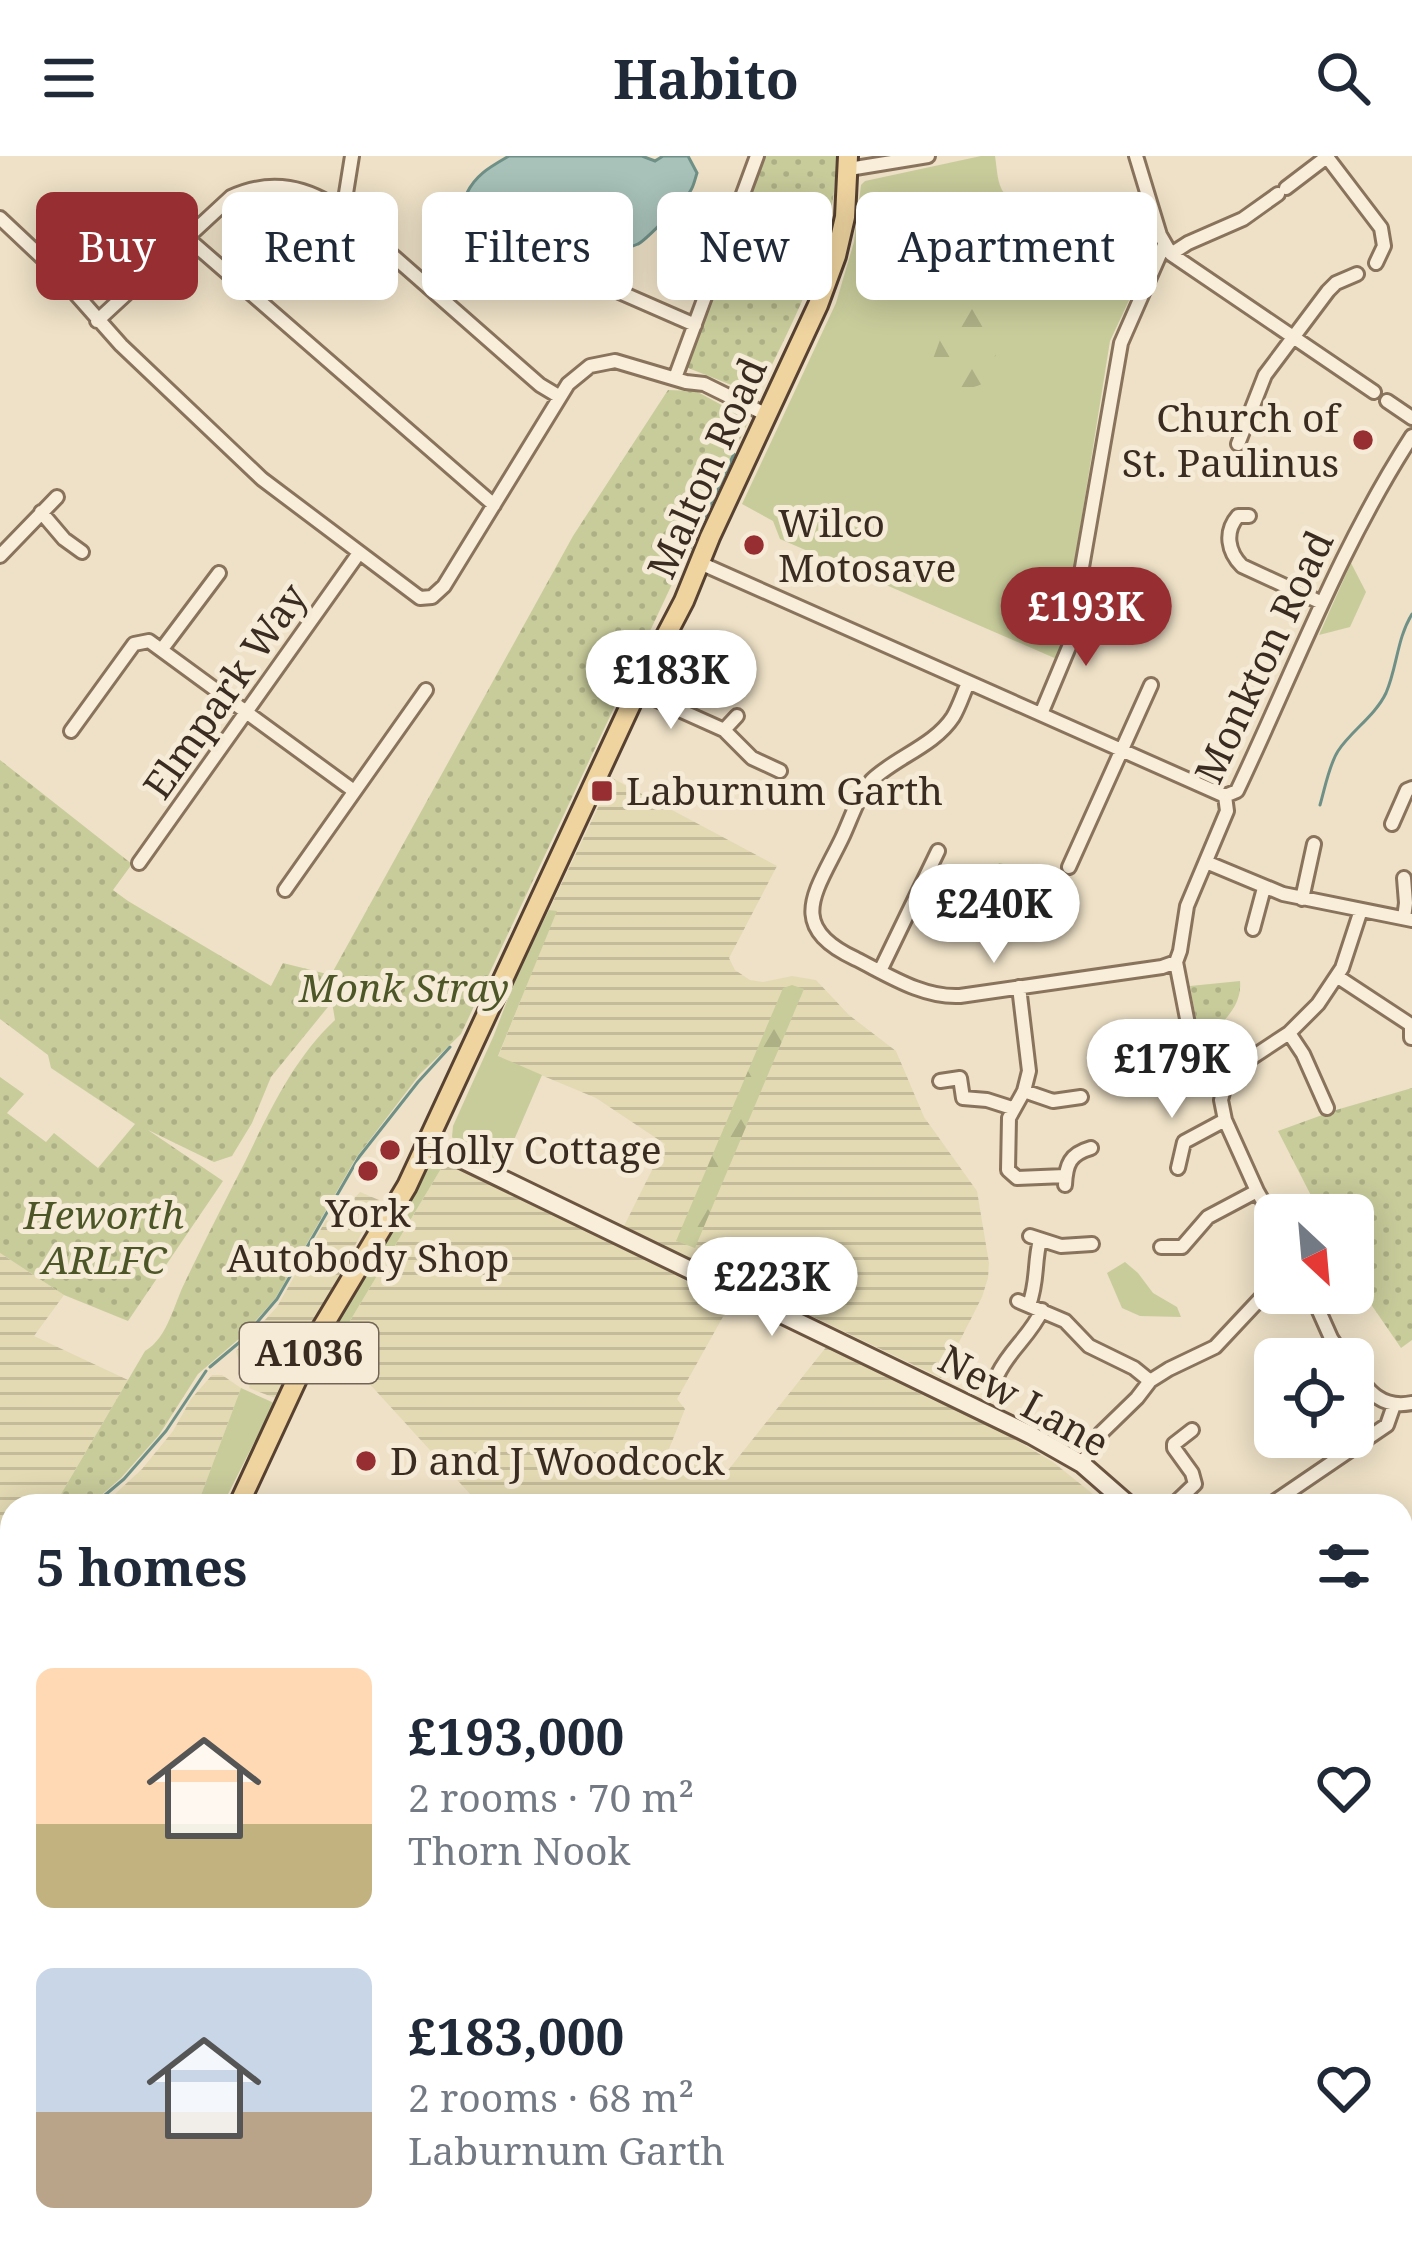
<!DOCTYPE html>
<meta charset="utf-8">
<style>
body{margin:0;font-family:"Noto Serif",serif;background:#f6f6f7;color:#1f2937;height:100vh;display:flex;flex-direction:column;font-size:45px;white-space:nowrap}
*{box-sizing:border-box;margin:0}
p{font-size:39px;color:#747a83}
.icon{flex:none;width:66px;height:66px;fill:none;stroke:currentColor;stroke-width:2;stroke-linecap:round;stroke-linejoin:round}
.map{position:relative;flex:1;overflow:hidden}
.sheet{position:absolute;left:0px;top:1338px;width:1413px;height:771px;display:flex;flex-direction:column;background:#fff;border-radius:36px 36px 0 0;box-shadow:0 6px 30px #0003}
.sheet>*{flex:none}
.top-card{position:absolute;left:36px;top:36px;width:1341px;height:108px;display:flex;gap:24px}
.needle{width:78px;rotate:154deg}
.tools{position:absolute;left:1254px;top:1038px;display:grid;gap:24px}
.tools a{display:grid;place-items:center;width:120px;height:120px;border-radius:18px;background:#fff;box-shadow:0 6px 30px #0003;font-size:60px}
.price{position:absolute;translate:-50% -102px;padding:0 27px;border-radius:42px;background:#fff;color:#222;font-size:39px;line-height:78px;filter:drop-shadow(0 3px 6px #0008)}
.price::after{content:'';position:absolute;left:50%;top:72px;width:36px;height:27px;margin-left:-18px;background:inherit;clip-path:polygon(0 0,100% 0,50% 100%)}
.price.on{background:#972e32;color:#fff}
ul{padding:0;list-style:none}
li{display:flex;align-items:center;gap:36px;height:300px;padding:0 36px}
li span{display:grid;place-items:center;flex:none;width:336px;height:240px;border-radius:18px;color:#555}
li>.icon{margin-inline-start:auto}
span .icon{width:144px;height:144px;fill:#fffc;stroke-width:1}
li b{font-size:51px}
h2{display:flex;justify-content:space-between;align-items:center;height:144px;padding:0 36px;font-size:51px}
.chip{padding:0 42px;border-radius:18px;background:#fff;box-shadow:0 6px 30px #0003;font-size:42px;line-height:108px}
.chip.on{background:#972e32;color:#fff}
header{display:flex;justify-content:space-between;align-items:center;height:156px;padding:0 36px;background:#fff;font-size:54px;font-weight:700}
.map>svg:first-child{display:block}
.farmland{fill:url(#farmland-rules)}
.grass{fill:#c8cc9b}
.forest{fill:url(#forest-firs)}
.park{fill:url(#park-dots)}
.water{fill:#a8c2b9;stroke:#6f9087;stroke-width:3}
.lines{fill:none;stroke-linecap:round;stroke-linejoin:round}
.stream{stroke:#6f9087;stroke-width:3}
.street-casing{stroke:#89735d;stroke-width:18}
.secondary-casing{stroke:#6b5440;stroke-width:22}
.primary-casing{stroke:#574130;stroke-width:24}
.street{stroke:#f8eeda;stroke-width:12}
.secondary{stroke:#f8eeda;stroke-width:16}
.primary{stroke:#efd4a0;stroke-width:18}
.poi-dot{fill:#972e32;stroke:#f5ebd7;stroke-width:4.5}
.labels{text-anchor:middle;stroke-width:10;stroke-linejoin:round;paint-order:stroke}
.shield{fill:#f5ebd7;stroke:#726557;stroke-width:3}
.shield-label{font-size:36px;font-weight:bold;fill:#3a2c20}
.poi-label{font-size:39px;fill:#3a2c20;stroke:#f5ebd7;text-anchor:start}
.street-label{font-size:39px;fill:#3a2c20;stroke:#f5ebd7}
.park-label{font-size:39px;font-style:italic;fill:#4c5627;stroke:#f5ebd7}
</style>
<header><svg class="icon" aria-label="menu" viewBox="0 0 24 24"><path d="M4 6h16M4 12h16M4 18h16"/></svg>Habito<svg class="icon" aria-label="search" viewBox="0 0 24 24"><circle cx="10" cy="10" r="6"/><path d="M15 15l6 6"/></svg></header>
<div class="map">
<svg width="1412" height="2108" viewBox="0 0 1412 2108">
<defs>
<pattern id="farmland-rules" width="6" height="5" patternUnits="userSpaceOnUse" patternTransform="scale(3)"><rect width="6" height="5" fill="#e3dab4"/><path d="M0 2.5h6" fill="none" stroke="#c4bb9a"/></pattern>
<pattern id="forest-firs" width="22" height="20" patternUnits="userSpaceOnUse" patternTransform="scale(3)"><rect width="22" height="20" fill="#c8cc9b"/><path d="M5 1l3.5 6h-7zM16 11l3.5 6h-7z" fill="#adaf85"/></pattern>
<pattern id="park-dots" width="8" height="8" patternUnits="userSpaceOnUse" patternTransform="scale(3)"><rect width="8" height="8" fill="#c8cc9b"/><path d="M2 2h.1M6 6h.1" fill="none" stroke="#adaf85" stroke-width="1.8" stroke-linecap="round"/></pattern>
</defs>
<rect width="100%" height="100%" fill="#eee1c7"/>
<path class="farmland" d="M 612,622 L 777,710 L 729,802 L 735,814 L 750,824 L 763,826 L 792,820 L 816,824 L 849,859 L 896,895 L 924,961 L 977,1035 L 989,1107 L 988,1122 L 982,1141 L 941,1222 L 624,1070 L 665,988 L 596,942 L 498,901 L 556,756 L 549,754 Z
M 445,1006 L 637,1097 L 729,1150 L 677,1243 L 685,1253 L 667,1298 L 725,1318 L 827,1190 L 932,1244 L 982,1264 L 1053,1306 L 1108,1350 L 481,1350 L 335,1190 Z
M 360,1036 L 379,1044 L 275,1242 L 249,1232 L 251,1220 L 241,1212 L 236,1195 L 277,1151 L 326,1064 L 332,1067 Z
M 0,1097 L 64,1139 L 34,1180 L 128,1224 L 54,1350 L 12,1350 L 12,1417 L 0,1431 Z
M 212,1219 L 222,1219 L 241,1232 L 197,1350 L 102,1350 L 142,1313 L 173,1275 L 191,1243 Z"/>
<path class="grass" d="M 981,0 L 995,0 C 997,12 997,28 1004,37 C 1023,60 1100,75 1130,79 L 1146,108 L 1110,185 L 1059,504 L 780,383 L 773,365 L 742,348 L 836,147 L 854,86 L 861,29 L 865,25 Z
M 1351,407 L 1366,436 L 1350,471 L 1319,479 Z
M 549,754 L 557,755 L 498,900 L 542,919 L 502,1012 L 461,993 L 452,981 L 453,970 L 494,879 L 518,816 Z
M 445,1006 L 335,1190 L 325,1179 C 329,1171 333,1161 339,1155 C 346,1146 346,1150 352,1141 C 376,1108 400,1013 445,1006 Z
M 1125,1106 L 1138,1117 L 1153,1137 L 1177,1151 L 1181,1161 L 1140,1160 L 1122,1152 L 1107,1117 Z
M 241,1232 L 274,1247 L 222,1350 L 197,1350 Z
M 743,2097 L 970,2097 L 976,2108 L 748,2108 Z"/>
<path class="forest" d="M 958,119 L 980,125 L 979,134 L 982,141 L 989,144 L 990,150 L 978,156 L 984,163 L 990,163 L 993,169 L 987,173 L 996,199 C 992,205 992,211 990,218 C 984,237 951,232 937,233 L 933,220 L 939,217 L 939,212 L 933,214 L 930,211 L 940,184 C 934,171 935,155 941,143 L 950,141 L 950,132 Z
M 792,829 L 804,833 L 695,1092 L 676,1085 L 783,832 Z
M 12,1957 L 12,2097 L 32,2097 L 30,2108 L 5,2108 L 5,2082 L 0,2051 L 0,1965 Z"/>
<path class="park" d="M 763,0 L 836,0 C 837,87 794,163 757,239 L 683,210 Z
M 668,234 L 696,235 L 749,264 L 461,878 L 420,918 L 356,1002 L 275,1143 L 240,1182 L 198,1218 L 159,1279 L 121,1322 L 89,1350 L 54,1350 L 145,1195 C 168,1182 174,1147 186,1124 C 205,1084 225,1045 245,1006 C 269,956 294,902 335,864 L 332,846 L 271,921 L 252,967 L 232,1000 L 214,1006 L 148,974 L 223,1025 L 128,1165 L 64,1139 L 0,1097 L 0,921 L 24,938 L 7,957 L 46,986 L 54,977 L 98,1012 L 135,968 L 51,912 L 48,899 L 0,863 L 0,604 L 132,708 L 113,734 L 128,745 L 271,830 L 283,807 L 331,819 L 573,380 Z
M 999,707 L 1015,711 L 1022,747 L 963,779 Z
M 1240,825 C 1243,854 1215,874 1194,891 L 1197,868 L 1190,830 Z
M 1412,932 L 1412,1184 L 1401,1192 L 1353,1122 L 1353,1059 L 1321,1059 L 1278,975 L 1336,954 Z
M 0,1636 L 12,1663 L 12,1845 L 0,1884 Z"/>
<path class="water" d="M 509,0 L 642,0 L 655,5 L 663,0 L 688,0 L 697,17 C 695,23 694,29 691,34 C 687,42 645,85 638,88 C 606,103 586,83 563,118 C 554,117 541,118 532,114 C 506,105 478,62 467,37 C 476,18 492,10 509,0 Z"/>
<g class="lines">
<path class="stream" d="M 685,403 L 734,298
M 1320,649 C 1325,632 1329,609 1338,595 C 1351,575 1375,560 1386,537 C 1397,512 1397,482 1412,458
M 210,1211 L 241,1185 L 277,1143 L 359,1001 L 418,926 L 450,891
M 92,1350 L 124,1323 L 166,1275 L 206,1215
M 0,1523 L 12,1499
M 0,1630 L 9,1650"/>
<defs>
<path id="street" d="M 1136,0 L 1160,79 L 1171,98 L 1374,236
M 1327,1 L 1381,72 L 1384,90 L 1376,107
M 849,13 L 928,0
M 1286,32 L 1328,0
M 343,56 L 352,0
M 0,62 L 51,110 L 121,189 L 262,323 L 420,442 L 432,441 L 444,430 L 568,228 L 590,210 L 615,205 L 686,226 L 704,228 L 767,259
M 186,81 L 494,349
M 1171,98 L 1188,87 L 1243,63 L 1278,38
M 608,131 L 695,169
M 97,165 L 231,41 C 272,22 308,31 343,56 L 540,229 L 560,241
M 675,222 L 757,0
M 1387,245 L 1412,262
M 1238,288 L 1265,219 L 1328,135 L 1336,127 L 1357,118
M 41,356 L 64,383 L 82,396
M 1249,360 L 1238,360 C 1224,376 1228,396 1242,410 L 1322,447
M 0,400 L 57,341
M 700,407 L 1225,640
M 1077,440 L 1121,187 L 1164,89
M 162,493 L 219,417
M 968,527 C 963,538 959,551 953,561 C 934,590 896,601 872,624 C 858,639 851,663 842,682 C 816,736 785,770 856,803 C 888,819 923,842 960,840 L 1162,811 L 1176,806
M 637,535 L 724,574
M 1041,558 L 1069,491 L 1075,453
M 737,560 L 724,574 L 752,602 L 780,615
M 71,575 L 134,488 L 149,485 L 354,635
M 1225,640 L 1237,635 C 1294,515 1340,391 1412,280
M 1392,668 L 1407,634 L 1412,632
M 1206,706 L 1283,738 L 1412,764
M 139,707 L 359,397
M 1069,711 L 1151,529
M 285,734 L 426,534
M 1302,743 L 1314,688
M 1404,762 L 1406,747 L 1404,722
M 1253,773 L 1264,732
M 880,815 L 938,695
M 1338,821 L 1411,869 L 1411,882
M 1019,831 L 1029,915 L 1024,935 L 1009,962 L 1008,1014 L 1017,1022 L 1065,1020
M 1289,877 L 1303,898 L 1327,952
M 1189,895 L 1189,873 L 1176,806 L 1180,795 L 1187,750 L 1227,655 L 1225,640
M 940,925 L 960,922 L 963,942 L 987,944 L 1012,952
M 1024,935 L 1053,945 L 1081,941
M 1178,1012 L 1184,986 L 1225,964
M 1065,1029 C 1066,1008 1070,998 1091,992
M 1275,1066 L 1257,1035 L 1225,964 L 1221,944 L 1226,925 L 1239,910 L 1289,877 L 1318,848 L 1342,812 L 1361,754
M 1030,1080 L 1061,1090 L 1092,1088
M 1161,1091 L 1182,1091 L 1208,1061 L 1257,1035
M 1311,1137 L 1331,1182 L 1345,1203
M 1018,1145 L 1065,1165 L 1089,1190 L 1134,1212 L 1150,1225
M 1029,1149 C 1038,1125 1034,1107 1040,1084
M 1353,1214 C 1369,1236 1382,1253 1412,1247
M 998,1218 C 1010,1193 1031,1179 1042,1154
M 1270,1241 L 1275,1238
M 1082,1308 L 1101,1277 L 1137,1242 L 1150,1225 L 1169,1213 L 1215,1191 L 1275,1127
M 1172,1350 L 1195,1328 L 1192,1317 L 1174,1292 L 1174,1288 L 1192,1274
M 1268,1350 L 1387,1269 L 1394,1249
M 1401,1393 L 1412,1386
M 1401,1460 L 1412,1474"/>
<path id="secondary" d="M 428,987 L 1031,1279 L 1082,1308 L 1130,1350
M 1401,1716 L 1412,1739
M 43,2108 L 47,2097
M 65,2108 L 68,2097"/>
<path id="primary" d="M 238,1350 L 317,1180 L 407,1030 L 637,535 L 684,445 L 710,381 L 818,149 L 836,100 L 845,61 L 848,0
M 0,1821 L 12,1798"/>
</defs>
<use href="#street" class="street-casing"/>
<use href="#secondary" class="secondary-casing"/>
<use href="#primary" class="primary-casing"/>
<use href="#street" class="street"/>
<use href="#secondary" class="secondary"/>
<use href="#primary" class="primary"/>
</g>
<g class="poi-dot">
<circle cx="1363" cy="284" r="12"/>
<circle cx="754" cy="389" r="12"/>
<rect x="590" y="623" width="24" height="24" rx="6"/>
<circle cx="390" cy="994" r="12"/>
<circle cx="368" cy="1015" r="12"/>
<circle cx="366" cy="1305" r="12"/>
</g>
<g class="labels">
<rect class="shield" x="240" y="1167" width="138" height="60" rx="9"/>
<g class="shield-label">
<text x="309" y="1210">A1036</text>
</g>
<g class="poi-label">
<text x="1339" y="276" text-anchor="end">Church of<tspan x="1339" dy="45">St. Paulinus</tspan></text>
<text x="778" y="381">Wilco<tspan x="778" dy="45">Motosave</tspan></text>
<text x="626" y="649">Laburnum Garth</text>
<text x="414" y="1008">Holly Cottage</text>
<text x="368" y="1071" text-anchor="middle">York<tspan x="368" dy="45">Autobody Shop</tspan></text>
<text x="390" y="1319">D and J Woodcock</text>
</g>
<g class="street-label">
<text transform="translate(707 312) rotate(-66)" y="14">Malton Road</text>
<text transform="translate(1264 501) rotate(-65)" y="14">Monkton Road</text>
<text transform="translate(225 535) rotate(-55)" y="14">Elmpark Way</text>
<text transform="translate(1024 1245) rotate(29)" y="14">New Lane</text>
</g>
<g class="park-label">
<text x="404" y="846">Monk Stray</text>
<text x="104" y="1073">Heworth<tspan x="104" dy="45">ARLFC</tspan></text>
</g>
</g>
</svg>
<div class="tools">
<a><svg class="needle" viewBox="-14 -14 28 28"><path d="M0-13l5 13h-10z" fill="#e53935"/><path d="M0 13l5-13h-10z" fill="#747a83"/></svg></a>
<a><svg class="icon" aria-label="locate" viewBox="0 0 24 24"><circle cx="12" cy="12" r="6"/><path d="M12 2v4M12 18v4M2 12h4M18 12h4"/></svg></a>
</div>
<b class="price on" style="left:1086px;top:513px">£193K</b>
<b class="price" style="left:671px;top:576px">£183K</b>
<b class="price" style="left:994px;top:810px">£240K</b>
<b class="price" style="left:1172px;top:965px">£179K</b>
<b class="price" style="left:772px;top:1183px">£223K</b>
<div class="top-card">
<a class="chip on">Buy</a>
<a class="chip">Rent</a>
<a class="chip">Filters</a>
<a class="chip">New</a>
<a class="chip">Apartment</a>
</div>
<section class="sheet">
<h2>5 homes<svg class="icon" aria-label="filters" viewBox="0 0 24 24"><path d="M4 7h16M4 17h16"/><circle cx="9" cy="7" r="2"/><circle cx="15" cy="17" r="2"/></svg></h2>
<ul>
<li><span style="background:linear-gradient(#ffd9b3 65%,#c2b280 0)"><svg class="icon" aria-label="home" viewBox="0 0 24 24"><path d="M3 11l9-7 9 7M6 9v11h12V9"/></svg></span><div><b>£193,000</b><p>2 rooms · 70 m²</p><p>Thorn Nook</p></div><svg class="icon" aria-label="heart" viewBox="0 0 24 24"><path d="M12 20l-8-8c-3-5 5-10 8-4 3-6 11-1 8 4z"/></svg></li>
<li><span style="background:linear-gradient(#c9d6e8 60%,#b9a48a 0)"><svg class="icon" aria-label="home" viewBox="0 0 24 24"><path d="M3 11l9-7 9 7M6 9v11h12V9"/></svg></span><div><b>£183,000</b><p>2 rooms · 68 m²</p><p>Laburnum Garth</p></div><svg class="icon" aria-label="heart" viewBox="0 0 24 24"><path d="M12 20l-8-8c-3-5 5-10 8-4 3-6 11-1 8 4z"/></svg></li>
</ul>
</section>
</div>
